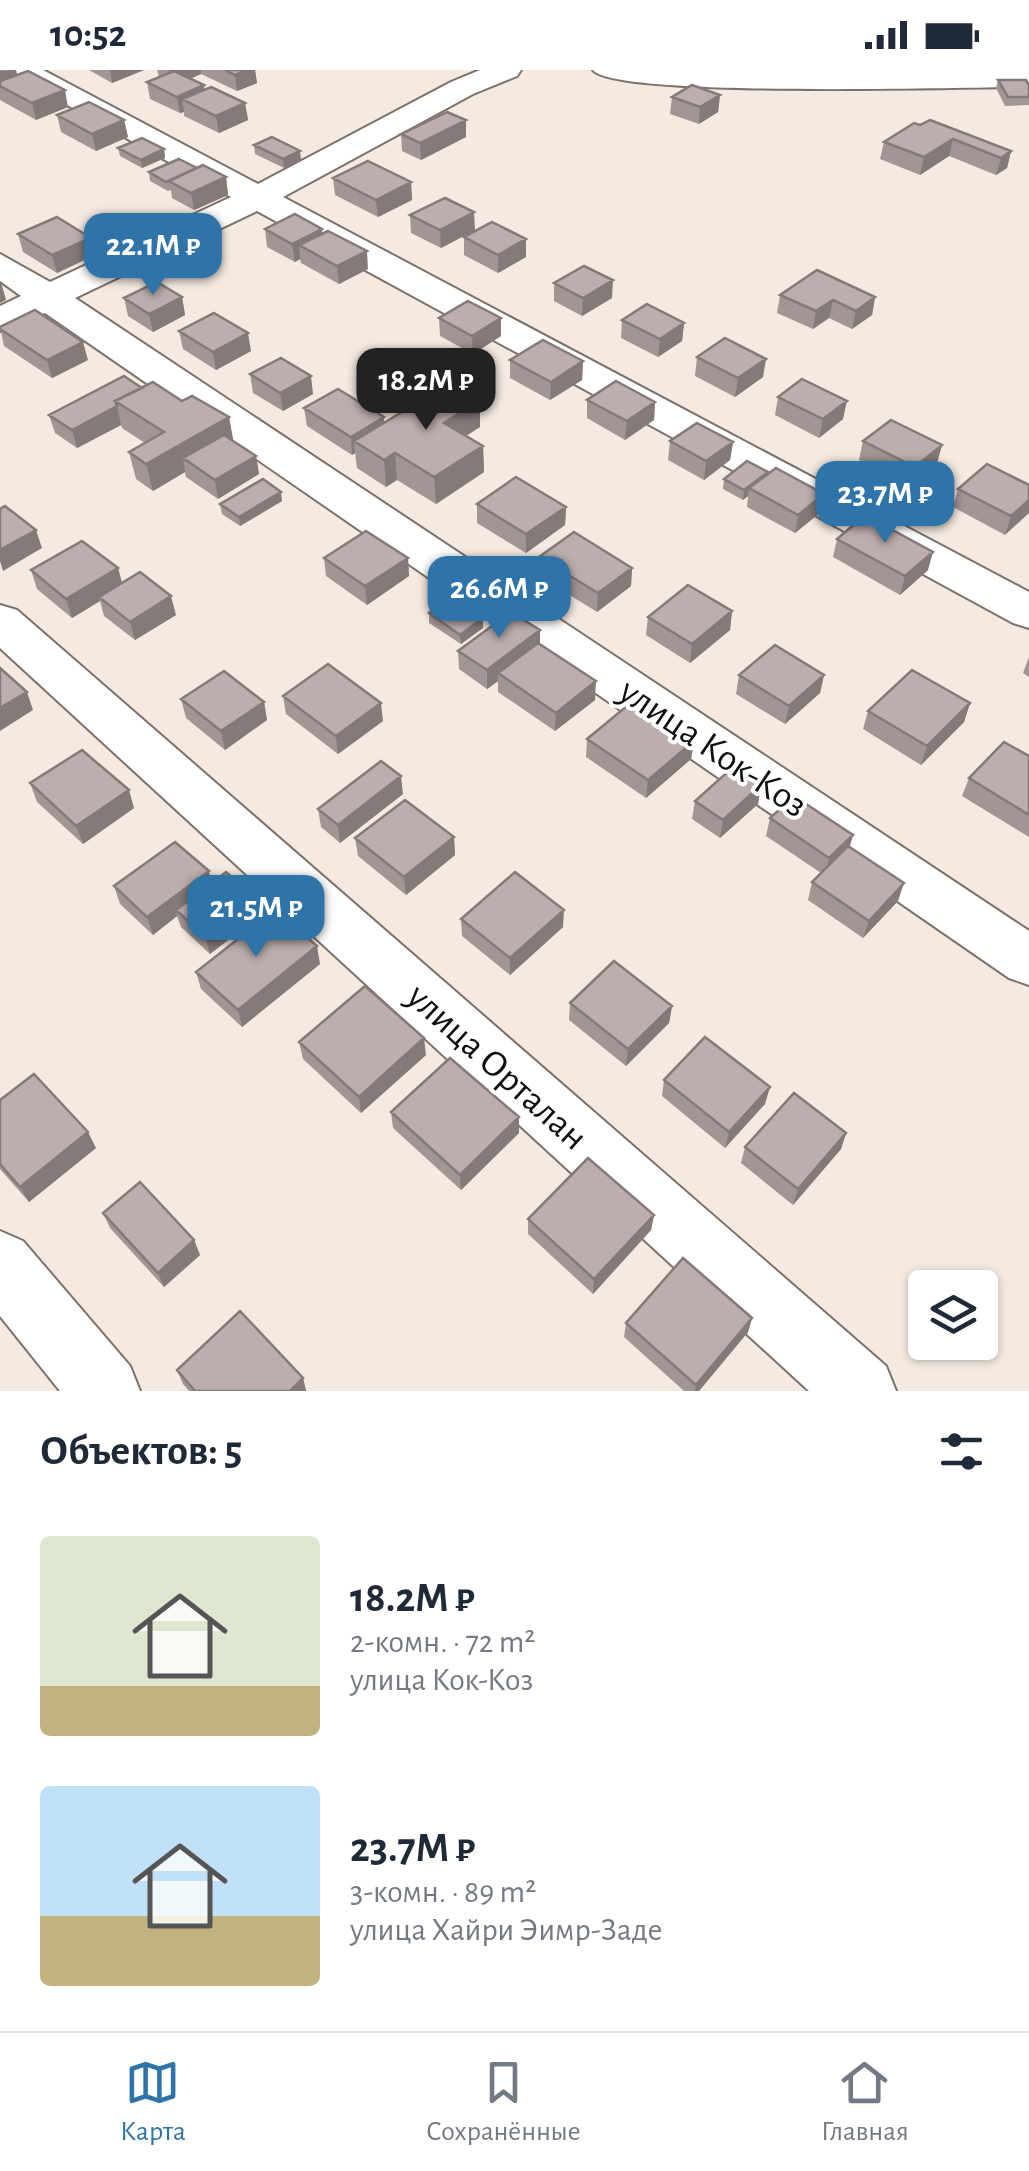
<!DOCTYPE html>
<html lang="ru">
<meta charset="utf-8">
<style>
body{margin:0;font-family:"Alegreya Sans",sans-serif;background:#f6f6f7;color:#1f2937;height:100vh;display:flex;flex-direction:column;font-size:38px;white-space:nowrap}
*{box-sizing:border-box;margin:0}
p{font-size:32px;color:#747a83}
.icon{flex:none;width:55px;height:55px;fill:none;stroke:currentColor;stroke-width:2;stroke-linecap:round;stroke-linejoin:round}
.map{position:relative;height:1321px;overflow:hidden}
.details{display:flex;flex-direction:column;background:#fff;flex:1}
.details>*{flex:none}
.tools{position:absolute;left:908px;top:1200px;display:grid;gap:20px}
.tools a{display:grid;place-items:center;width:90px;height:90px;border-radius:10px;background:#fff;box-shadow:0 2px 8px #0004;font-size:50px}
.price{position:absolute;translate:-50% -85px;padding:0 22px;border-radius:20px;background:#2f74a9;color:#fff;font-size:32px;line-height:65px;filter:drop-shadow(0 2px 5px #0008)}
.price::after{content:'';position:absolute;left:50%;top:60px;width:30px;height:22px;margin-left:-15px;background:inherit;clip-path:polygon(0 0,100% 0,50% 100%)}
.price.on{background:#222;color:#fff}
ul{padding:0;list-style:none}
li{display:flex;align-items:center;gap:30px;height:250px;padding:0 40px}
li span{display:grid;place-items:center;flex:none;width:280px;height:200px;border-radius:10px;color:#555}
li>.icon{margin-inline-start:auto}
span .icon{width:120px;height:120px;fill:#fffc;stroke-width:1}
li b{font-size:42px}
h2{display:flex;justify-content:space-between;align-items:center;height:120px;padding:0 40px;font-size:42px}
.status{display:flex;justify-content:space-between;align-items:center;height:70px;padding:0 50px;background:#fff;direction:ltr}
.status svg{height:28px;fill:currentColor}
.menu{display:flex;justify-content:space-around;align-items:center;height:140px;border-top:2px solid #e0e1e3;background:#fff;font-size:28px;color:#747a83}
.menu a{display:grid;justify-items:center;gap:5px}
.menu .on{color:#2f74a9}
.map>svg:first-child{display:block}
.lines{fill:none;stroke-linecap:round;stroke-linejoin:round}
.minor-casing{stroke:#7c726b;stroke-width:4}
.minor{fill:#fff;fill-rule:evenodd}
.wall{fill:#a29694}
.shaded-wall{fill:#847a78}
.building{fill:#bcaeac;stroke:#847a78;stroke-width:2.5}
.labels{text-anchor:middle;stroke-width:8;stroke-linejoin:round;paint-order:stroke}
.street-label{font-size:38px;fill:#120e0c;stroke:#fff}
</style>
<div class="status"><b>10:52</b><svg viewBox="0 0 49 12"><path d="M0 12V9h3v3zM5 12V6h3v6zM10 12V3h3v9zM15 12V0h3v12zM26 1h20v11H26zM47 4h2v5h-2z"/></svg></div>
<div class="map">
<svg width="1029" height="1321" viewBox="0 0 1029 1321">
<rect width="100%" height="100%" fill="#f5eae1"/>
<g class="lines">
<defs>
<path id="minor" d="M 5,0 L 43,0 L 258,114 L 451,12 L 480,0 L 521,0 L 517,6 L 473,24 L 283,127 L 1029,522 L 1029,558 L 1013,553 L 257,141 L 75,228 L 1029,861 L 1029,915 L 1009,908 L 45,243 L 0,261 L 0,236 L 21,226 L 0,211 L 0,184 L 50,212 L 231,127 Z
M 593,0 L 1029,0 L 1029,17 C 973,17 613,28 593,0 Z
M 0,535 L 17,540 L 886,1296 L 896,1321 L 809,1321 L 0,578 Z
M 0,1161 L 23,1171 L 130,1296 L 140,1321 L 60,1321 L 0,1246 Z"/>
</defs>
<use href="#minor" class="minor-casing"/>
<use href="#minor" class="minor"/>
</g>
<path class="wall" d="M 0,0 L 16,0 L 17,5 L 68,37 L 36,50 L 0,30 Z
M 89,0 L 144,0 L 112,13 Z
M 157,0 L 255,0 L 257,13 L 237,21 L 201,4 L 190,9 L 204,15 L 204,19 L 245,33 L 248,50 L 219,63 L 184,46 L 184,42 L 180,43 L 150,29 L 147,12 L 159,7 Z
M 998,10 L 1029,15 L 1029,35 L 1005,36 L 996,18 Z
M 720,25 L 718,42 L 699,54 L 670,44 L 672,27 Z
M 57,45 L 124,50 L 128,67 L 96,81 L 61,62 Z
M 466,50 L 466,67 L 421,90 L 402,81 L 401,64 Z
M 914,53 L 1011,81 L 1007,98 L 996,105 L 949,86 L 920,105 L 880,89 L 884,72 Z
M 254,75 L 301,90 L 284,98 L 255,84 Z
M 118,78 L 164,79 L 165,88 L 142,98 L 120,86 Z
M 197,98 L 226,107 L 228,125 L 194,140 L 172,128 L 171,120 L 168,121 L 150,111 L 149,102 Z
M 333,108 L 411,112 L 412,130 L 378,147 L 335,125 Z
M 410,145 L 475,160 L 441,178 L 411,163 Z
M 265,159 L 323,163 L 368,199 L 339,214 L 301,193 L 300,189 L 295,192 L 267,177 Z
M 18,164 L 95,185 L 57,203 L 23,182 Z
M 464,167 L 526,169 L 526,187 L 498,203 L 464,185 Z
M 554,213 L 612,228 L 582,246 L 554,231 Z
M 780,225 L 875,227 L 872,245 L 852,259 L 829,248 L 813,259 L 777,243 Z
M 182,227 L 185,245 L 153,262 L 128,246 L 124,228 Z
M 439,248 L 501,248 L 501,266 L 473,284 L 440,266 Z
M 622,250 L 684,253 L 682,271 L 658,287 L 621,268 Z
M 0,257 L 88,290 L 52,308 L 4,276 Z
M 179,261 L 251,281 L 216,300 L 183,279 Z
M 697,287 L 763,307 L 735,327 L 695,306 Z
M 510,290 L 583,291 L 582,310 L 550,330 L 510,308 Z
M 250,304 L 313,324 L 283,341 L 253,323 Z
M 142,318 L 229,347 L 233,371 L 256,386 L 259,404 L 218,429 L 186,407 L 185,402 L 153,421 L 136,409 L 129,382 L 145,373 L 122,358 L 121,355 L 77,378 L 55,363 L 49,345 Z
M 778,327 L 843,349 L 819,368 L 775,345 Z
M 480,330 L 480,357 L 466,366 L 483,376 L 484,402 L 436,434 L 397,410 L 386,417 L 357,398 L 355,383 L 352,385 L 307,356 L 304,338 L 384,353 Z
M 587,330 L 655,332 L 654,350 L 625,370 L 587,348 Z
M 670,371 L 733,372 L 730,390 L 704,410 L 668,390 Z
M 863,371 L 942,375 L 937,393 L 910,416 L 859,390 Z
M 768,405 L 821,442 L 795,463 L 747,437 L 748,426 L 743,430 L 723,419 L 724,409 Z
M 1029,415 L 1005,465 L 953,437 L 958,419 Z
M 282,431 L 240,456 L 222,444 L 220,434 Z
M 477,434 L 566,437 L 565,455 L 526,483 L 477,453 Z
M 837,469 L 928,500 L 900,525 L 833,487 Z
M 539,487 L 632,498 L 631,516 L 597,542 L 539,506 Z
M 324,488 L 408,488 L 409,506 L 367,535 L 326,506 Z
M 118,498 L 122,513 L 176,545 L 135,570 L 104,546 L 100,531 L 72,548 L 37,519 L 31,500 Z
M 732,541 L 730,560 L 690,593 L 646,565 L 648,547 Z
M 429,543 L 483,548 L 483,558 L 461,574 L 429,553 Z
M 540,574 L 595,630 L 555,661 L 498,622 L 498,611 L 487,619 L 459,599 L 458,581 Z
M 1029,587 L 1029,607 L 1023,603 Z
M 739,605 L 824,605 L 820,623 L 785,654 L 736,624 Z
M 283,626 L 383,651 L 338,684 L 286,644 Z
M 181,629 L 264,632 L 267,650 L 225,680 L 186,648 Z
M 970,633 L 964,652 L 921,695 L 863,659 L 868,641 Z
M 587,669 L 694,671 L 691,689 L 646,728 L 586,687 Z
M 1029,686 L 1029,767 L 962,726 L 969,708 Z
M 30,713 L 134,738 L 83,774 L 37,732 Z
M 761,715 L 758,734 L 720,768 L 692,749 L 695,731 Z
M 403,724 L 340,773 L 321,757 L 318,739 Z
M 770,748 L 853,765 L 849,777 L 898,831 L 863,868 L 808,830 L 812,812 L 821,803 L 766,766 Z
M 454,767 L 455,785 L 406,825 L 358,786 L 355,768 Z
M 212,813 L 259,846 L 210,884 L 181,857 L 177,846 L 153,865 L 120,834 L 114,816 Z
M 461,849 L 563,857 L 510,905 L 462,866 Z
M 320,894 L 242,957 L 201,919 L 196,902 Z
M 570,933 L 672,936 L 669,953 L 626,996 L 569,950 Z
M 299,972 L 426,985 L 361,1043 L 303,989 Z
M 664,1010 L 765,1034 L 725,1078 L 662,1026 Z
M 0,1030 L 96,1078 L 29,1132 L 0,1099 Z
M 391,1042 L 519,1047 L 519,1063 L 461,1120 L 393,1058 Z
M 846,1063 L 841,1079 L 793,1135 L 741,1093 L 745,1077 Z
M 103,1143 L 194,1170 L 200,1185 L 164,1217 L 110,1158 Z
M 654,1145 L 651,1160 L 593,1224 L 528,1164 L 528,1149 Z
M 752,1248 L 748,1262 L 699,1321 L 684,1321 L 624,1267 L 626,1253 Z
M 177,1300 L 303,1308 L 306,1321 L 189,1321 L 183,1314 Z"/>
<path class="shaded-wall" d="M 16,0 L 18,12 L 0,16 L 0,1 Z
M 110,0 L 144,0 L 112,13 Z
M 169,0 L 201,0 L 201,4 L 172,16 Z
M 246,0 L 255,0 L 257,13 L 237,21 L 235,5 Z
M 204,15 L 206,32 L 182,29 L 184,42 L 180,43 L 177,27 Z
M 65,20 L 68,37 L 36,50 L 32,33 Z
M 720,25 L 718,42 L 699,54 L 700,37 Z
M 245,33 L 248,50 L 219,63 L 216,46 Z
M 124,50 L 128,67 L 96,81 L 92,64 Z
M 466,50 L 466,67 L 421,90 L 420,73 Z
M 953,69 L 949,86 L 920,105 L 924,87 Z
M 164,79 L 165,88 L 142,98 L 141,90 Z
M 300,81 L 301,90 L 284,98 L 283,89 Z
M 1011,81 L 1007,98 L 996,105 L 1001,88 Z
M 226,107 L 228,125 L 194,140 L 191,123 Z
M 411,112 L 412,130 L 378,147 L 376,130 Z
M 474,142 L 475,160 L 441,178 L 440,160 Z
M 322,159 L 324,177 L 299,175 L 300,189 L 295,192 L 292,174 Z
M 91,168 L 95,185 L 57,203 L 52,185 Z
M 526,169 L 526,187 L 498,203 L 498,185 Z
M 367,181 L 368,199 L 339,214 L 337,196 Z
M 613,210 L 612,228 L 582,246 L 583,228 Z
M 1,212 L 6,230 L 0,233 L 0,213 Z
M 182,227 L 185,245 L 153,262 L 149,244 Z
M 875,227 L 872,245 L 852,259 L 856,241 Z
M 833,230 L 829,248 L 813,259 L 816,241 Z
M 501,248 L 501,266 L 473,284 L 472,266 Z
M 684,253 L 682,271 L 658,287 L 660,269 Z
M 248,263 L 251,281 L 216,300 L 213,282 Z
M 83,272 L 88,290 L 52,308 L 47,290 Z
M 766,289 L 763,307 L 735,327 L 738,308 Z
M 583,291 L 582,310 L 550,330 L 551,312 Z
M 311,306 L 313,324 L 283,341 L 280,323 Z
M 480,330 L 480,357 L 445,379 L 444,353 Z
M 847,331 L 843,349 L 819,368 L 823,349 Z
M 655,332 L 654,350 L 625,370 L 627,351 Z
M 117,336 L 121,355 L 77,378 L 72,360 Z
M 229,347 L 234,374 L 183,388 L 185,402 L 153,421 L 146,394 Z
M 384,347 L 385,365 L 354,371 L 355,383 L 352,385 L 351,367 Z
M 733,372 L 730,390 L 704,410 L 706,391 Z
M 942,375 L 937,393 L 910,416 L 915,397 Z
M 483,376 L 484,402 L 436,434 L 434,407 Z
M 395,383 L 397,410 L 386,417 L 384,390 Z
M 256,386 L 259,404 L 218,429 L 215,410 Z
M 768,402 L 749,418 L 748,426 L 743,430 L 744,420 Z
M 281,422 L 282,431 L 240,456 L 239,447 Z
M 824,424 L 821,442 L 795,463 L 798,445 Z
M 1029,430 L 1029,443 L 1005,465 L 1011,446 Z
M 566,437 L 565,455 L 526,483 L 526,464 Z
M 36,460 L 42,478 L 3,501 L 0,491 L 0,480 Z
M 933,482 L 928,500 L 900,525 L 905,506 Z
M 408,488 L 409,506 L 367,535 L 365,516 Z
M 118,498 L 123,517 L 99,527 L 100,531 L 72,548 L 66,529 Z
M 632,498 L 631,516 L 597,542 L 598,523 Z
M 171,526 L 176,545 L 135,570 L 130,552 Z
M 732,541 L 730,560 L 690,593 L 692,574 Z
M 483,548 L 483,558 L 461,574 L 460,565 Z
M 540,560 L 540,579 L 498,603 L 498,611 L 487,619 L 487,600 Z
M 824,605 L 820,623 L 785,654 L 789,636 Z
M 596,611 L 595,630 L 555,661 L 556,643 Z
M 27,622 L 33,640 L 0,661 L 0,638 Z
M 264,632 L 267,650 L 225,680 L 221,661 Z
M 381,633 L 383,651 L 338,684 L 336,666 Z
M 970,633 L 964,652 L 921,695 L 927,676 Z
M 694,671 L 691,689 L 646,728 L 648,710 Z
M 401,706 L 403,724 L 340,773 L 338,755 Z
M 761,715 L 758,734 L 720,768 L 723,750 Z
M 129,720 L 134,738 L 83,774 L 76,756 Z
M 853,765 L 848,783 L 825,806 L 829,788 Z
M 454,767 L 455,785 L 406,825 L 404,807 Z
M 209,801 L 213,819 L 176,840 L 177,846 L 153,865 L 147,847 Z
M 904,813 L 898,831 L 863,868 L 869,851 Z
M 255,828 L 259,846 L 210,884 L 205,867 Z
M 564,840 L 563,857 L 510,905 L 510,888 Z
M 317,876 L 320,894 L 242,957 L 238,940 Z
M 672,936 L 669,953 L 626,996 L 628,979 Z
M 424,968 L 426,985 L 361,1043 L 359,1027 Z
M 770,1017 L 765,1034 L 725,1078 L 729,1062 Z
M 519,1047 L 519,1063 L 461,1120 L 460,1105 Z
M 88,1062 L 96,1078 L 29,1132 L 20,1117 Z
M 846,1063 L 841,1079 L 793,1135 L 798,1119 Z
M 654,1145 L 651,1160 L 593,1224 L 594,1209 Z
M 194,1170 L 200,1185 L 164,1217 L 158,1203 Z
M 752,1248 L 748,1262 L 699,1321 L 695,1321 L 696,1315 Z
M 303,1308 L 306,1321 L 290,1321 Z"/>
<path class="building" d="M 225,0 L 246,0 L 235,5 Z
M 28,1 L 65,20 L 32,33 L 0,16 L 0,11 Z
M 174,1 L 204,15 L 177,27 L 147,12 Z
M 998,10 L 1026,10 L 1029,15 L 1029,27 L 1008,27 Z
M 692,15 L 720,25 L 700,37 L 672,27 Z
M 211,17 L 245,33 L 216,46 L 182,29 Z
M 89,32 L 124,50 L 92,64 L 57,45 Z
M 447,42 L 466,50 L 420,73 L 401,64 Z
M 930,50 L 1011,81 L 1001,88 L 953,69 L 924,87 L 884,72 L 914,53 L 920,55 Z
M 272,67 L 300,81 L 283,89 L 254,75 Z
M 142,68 L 164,79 L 141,90 L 118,78 Z
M 179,89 L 197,98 L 166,112 L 149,102 Z
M 368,91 L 411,112 L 376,130 L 333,108 Z
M 203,95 L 226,107 L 191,123 L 169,111 Z
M 445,128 L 474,142 L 440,160 L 410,145 Z
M 295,144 L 322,159 L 292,174 L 265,159 Z
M 57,147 L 91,168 L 52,185 L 18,164 Z
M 492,152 L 526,169 L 498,185 L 464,167 Z
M 328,161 L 367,181 L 337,196 L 299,175 Z
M 584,196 L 613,210 L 583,228 L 554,213 Z
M 817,200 L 875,227 L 856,241 L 833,230 L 816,241 L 780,225 Z
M 157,212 L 182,227 L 149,244 L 124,228 Z
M 468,231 L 501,248 L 472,266 L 439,248 Z
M 647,234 L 684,253 L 660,269 L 622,250 Z
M 35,240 L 83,272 L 47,290 L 0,259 L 0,257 Z
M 214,243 L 248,263 L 213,282 L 179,261 Z
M 725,268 L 766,289 L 738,308 L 697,287 Z
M 543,270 L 583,291 L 551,312 L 510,290 Z
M 281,288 L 311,306 L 280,323 L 250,304 Z
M 124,306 L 142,318 L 115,331 L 117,336 L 72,360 L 49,345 Z
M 802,309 L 847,331 L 823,349 L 778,327 Z
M 616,311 L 655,332 L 627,351 L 587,330 Z
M 153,312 L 182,331 L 192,326 L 229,347 L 146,394 L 129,382 L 164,362 L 115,331 Z
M 450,313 L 480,330 L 444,353 L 483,376 L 434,407 L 395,383 L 384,390 L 354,371 Z
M 338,319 L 384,347 L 351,367 L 304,338 Z
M 891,350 L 942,375 L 915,397 L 863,371 Z
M 697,353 L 733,372 L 706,391 L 670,371 Z
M 224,365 L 256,386 L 215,410 L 183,388 Z
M 747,391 L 768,402 L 744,420 L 724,409 Z
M 987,394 L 1029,415 L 1029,430 L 1011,446 L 958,419 Z
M 776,398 L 824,424 L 798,445 L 749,418 Z
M 516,407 L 566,437 L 526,464 L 477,434 Z
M 263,409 L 281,422 L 239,447 L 220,434 Z
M 5,436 L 36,460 L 0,480 L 0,439 Z
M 865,445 L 933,482 L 905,506 L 837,469 Z
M 366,461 L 408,488 L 365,516 L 324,488 Z
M 574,462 L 632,498 L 598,523 L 539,487 Z
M 82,471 L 118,498 L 66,529 L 31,500 Z
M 140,502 L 171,526 L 130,552 L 99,527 Z
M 688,515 L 732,541 L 692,574 L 648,547 Z
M 451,527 L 483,548 L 460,565 L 429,543 Z
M 511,542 L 540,560 L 487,600 L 458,581 Z
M 538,573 L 596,611 L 556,643 L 498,603 Z
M 775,575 L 824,605 L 789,636 L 739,605 Z
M 328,594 L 381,633 L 336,666 L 283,626 Z
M 0,598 L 27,622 L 0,638 Z
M 912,600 L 970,633 L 927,676 L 868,641 Z
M 224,601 L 264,632 L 221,661 L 181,629 Z
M 633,631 L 694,671 L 648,710 L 587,669 Z
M 1004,672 L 1029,686 L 1029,745 L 969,708 Z
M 82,680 L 129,720 L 76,756 L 30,713 Z
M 381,691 L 401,706 L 338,755 L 318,739 Z
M 733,697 L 761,715 L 723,750 L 695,731 Z
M 794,726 L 853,765 L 829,788 L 770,748 Z
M 405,730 L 454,767 L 404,807 L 355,768 Z
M 175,772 L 209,801 L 147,847 L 114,816 Z
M 848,776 L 904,813 L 869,851 L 812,812 Z
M 226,802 L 255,828 L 205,867 L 176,840 Z
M 515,802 L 564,840 L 510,888 L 461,849 Z
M 275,840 L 317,876 L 238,940 L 196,902 Z
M 614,891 L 672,936 L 628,979 L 570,933 Z
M 365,916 L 424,968 L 359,1027 L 299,972 Z
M 705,967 L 770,1017 L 729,1062 L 664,1010 Z
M 450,988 L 519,1047 L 460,1105 L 391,1042 Z
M 34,1004 L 88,1062 L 20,1117 L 0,1094 L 0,1030 Z
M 794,1023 L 846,1063 L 798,1119 L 745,1077 Z
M 588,1088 L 654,1145 L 594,1209 L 528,1149 Z
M 140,1112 L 194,1170 L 158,1203 L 103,1143 Z
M 683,1188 L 752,1248 L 696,1315 L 626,1253 Z
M 240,1241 L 303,1308 L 290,1321 L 195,1321 L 177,1300 Z"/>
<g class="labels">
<g class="street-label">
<text transform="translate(714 677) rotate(34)" y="13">улица Кок-Коз</text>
<text transform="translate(498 996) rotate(42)" y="13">улица Орталан</text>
</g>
</g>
</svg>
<div class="tools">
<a><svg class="icon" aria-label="layers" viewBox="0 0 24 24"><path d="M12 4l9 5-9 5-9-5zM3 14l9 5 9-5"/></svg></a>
</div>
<b class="price" style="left:153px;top:228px">22.1M ₽</b>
<b class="price on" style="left:426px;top:363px">18.2M ₽</b>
<b class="price" style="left:885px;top:476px">23.7M ₽</b>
<b class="price" style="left:499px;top:571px">26.6M ₽</b>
<b class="price" style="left:256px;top:890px">21.5M ₽</b>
</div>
<section class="details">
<h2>Объектов: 5<svg class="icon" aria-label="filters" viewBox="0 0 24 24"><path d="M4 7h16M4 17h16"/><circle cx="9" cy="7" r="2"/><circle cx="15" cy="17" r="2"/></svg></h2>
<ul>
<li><span style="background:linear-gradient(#dfe7d0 75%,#c2b280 0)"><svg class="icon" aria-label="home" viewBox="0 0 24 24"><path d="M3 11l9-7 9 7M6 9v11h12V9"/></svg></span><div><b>18.2M ₽</b><p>2-комн. · 72 m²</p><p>улица Кок-Коз</p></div></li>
<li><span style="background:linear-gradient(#bfe0f5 65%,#c2b280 0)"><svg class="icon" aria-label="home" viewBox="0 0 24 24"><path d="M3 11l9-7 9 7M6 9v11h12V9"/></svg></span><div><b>23.7M ₽</b><p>3-комн. · 89 m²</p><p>улица Хайри Эимр-Заде</p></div></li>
</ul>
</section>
<nav class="menu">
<a class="on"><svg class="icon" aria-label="map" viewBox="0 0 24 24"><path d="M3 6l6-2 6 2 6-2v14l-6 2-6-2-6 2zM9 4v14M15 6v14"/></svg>Карта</a>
<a><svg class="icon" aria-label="saved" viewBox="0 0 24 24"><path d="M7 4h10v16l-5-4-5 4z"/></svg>Сохранённые</a>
<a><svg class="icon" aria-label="home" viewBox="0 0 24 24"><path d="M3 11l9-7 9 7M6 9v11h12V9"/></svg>Главная</a>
</nav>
